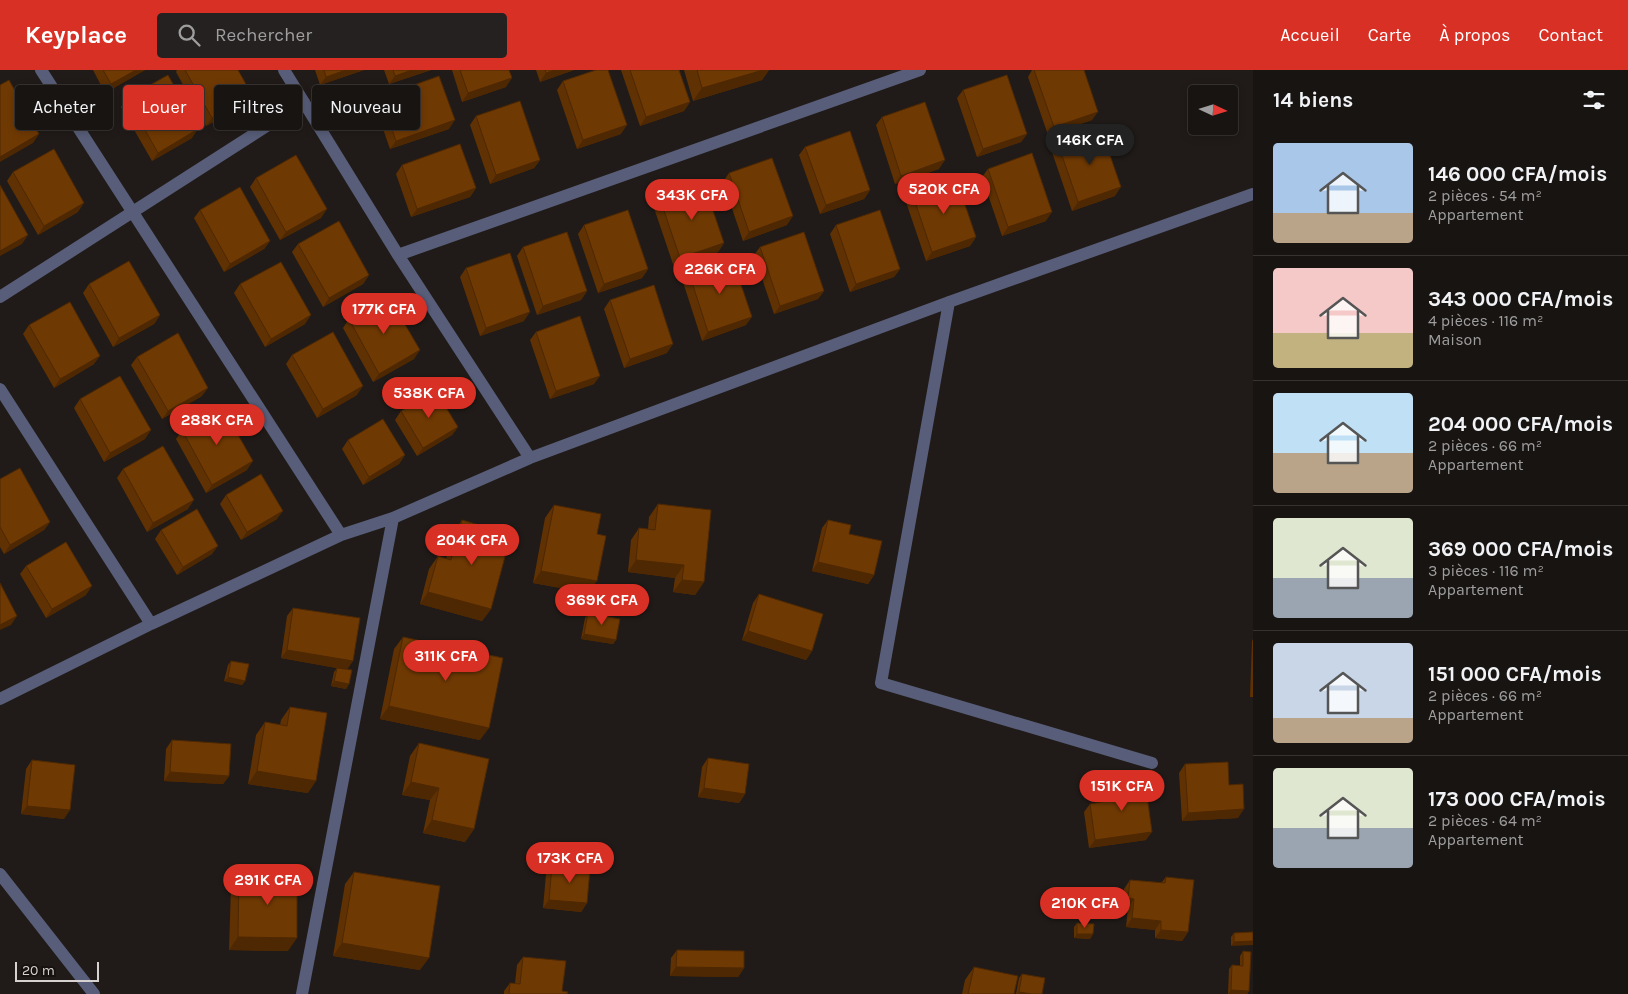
<!DOCTYPE html>
<html lang="fr">
<meta charset="utf-8">
<style>
body{margin:0;font-family:Karla,sans-serif;background:#252120;color:#f1f3f6;height:100vh;display:flex;flex-direction:column;font-size:19px;white-space:nowrap}
*{box-sizing:border-box;margin:0}
p{font-size:16px;color:#9f9e9f}
.icon{flex:none;width:28px;height:28px;fill:none;stroke:currentColor;stroke-width:2;stroke-linecap:round;stroke-linejoin:round}
.map{position:relative;flex:1;overflow:hidden}
.sheet{display:flex;flex-direction:column;background:#181412;width:375px}
.sheet>*{flex:none}
.banner{position:absolute;left:15px;top:15px;width:475px;height:45px;display:flex;gap:10px}
.needle{width:32px;rotate:94deg}
.controls{position:absolute;left:1188px;top:15px;display:grid;gap:10px}
.controls a{display:grid;place-items:center;width:50px;height:50px;border-radius:5px;background:#181412;box-shadow:0 2px 8px #0003,0 0 0 1px #363332;font-size:25px}
.scale{position:absolute;left:15px;bottom:12px;width:84px;box-sizing:border-box;padding-left:5px;border:2px solid #d5d2cf;border-top:0;font-size:14px;line-height:18px;white-space:nowrap;color:#d5d2cf;-webkit-text-stroke:4px #17120f;paint-order:stroke}
.price{position:absolute;translate:-50% -42px;padding:0 11px;border-radius:18px;background:#d93025;color:#fff;font-size:16px;line-height:32px;filter:drop-shadow(0 1px 2px #0008)}
.price::after{content:'';position:absolute;left:50%;top:30px;width:15px;height:11px;margin-left:-8px;background:inherit;clip-path:polygon(0 0,100% 0,50% 100%)}
.price.current{background:#222;color:#fff}
ul{padding:0;list-style:none}
li{display:flex;align-items:center;gap:15px;height:125px;padding:0 20px}
li+li{border-top:1px solid #363332}
li span{display:grid;place-items:center;flex:none;width:140px;height:100px;border-radius:5px;color:#555}
li>.icon{margin-inline-start:auto}
span .icon{width:60px;height:60px;fill:#fffc;stroke-width:1}
li b{font-size:21px}
h2{display:flex;justify-content:space-between;align-items:center;height:60px;padding:0 20px;font-size:21px}
.chip{padding:0 18px;border-radius:5px;background:#181412;box-shadow:0 2px 8px #0003,0 0 0 1px #363332;font-size:18px;line-height:45px}
.chip.current{background:#d93025;color:#fff}
header{display:flex;align-items:center;gap:30px;box-sizing:border-box;height:70px;padding:0 25px;background:#d93025;color:#fff}
header strong{font-size:24px}
nav{display:flex;gap:28px;margin-inline-start:auto;font-size:18px}
.search{width:350px;height:45px;background:#252120;display:flex;align-items:center;gap:12px;box-sizing:border-box;padding:0 18px;border-radius:5px;color:#9f9e9f;font-size:19px}
main{display:flex;flex:1;min-height:0}
.map>svg:first-child{display:block}
.lines{fill:none;stroke-linecap:round;stroke-linejoin:round}
.minor{stroke:#585e79;stroke-width:12}
.wall{fill:#5f3103}
.shaded-wall{fill:#4e2802}
.building{fill:#6f3903;stroke:#4e2802}
</style>
<header>
<strong>Keyplace</strong>
<div class="search"><svg class="icon" aria-label="search" viewBox="0 0 24 24"><circle cx="10" cy="10" r="6"/><path d="M15 15l6 6"/></svg>Rechercher</div>
<nav><a>Accueil</a><a>Carte</a><a>À propos</a><a>Contact</a></nav>
</header>
<main>
<div class="map">
<svg width="1253" height="924" viewBox="0 0 1253 924">
<rect width="100%" height="100%" fill="#201b18"/>
<g class="lines">
<path class="minor" d="M 41,0 L 341,465
M 284,0 L 398,185 L 530,388
M 398,185 L 920,0
M 0,227 L 304,32
M 949,232 L 881,613 L 1152,693
M 0,319 L 151,554
M 0,629 L 151,554 L 341,465 L 393,448 L 530,388 L 949,232 L 1253,124
M 0,804 L 94,924
M 302,924 L 393,448"/>
</g>
<path class="wall" d="M 93,0 L 145,0 L 105,23 Z
M 177,0 L 238,0 L 252,25 L 246,34 L 206,56 L 176,2 Z
M 315,0 L 364,0 L 320,15 Z
M 384,0 L 431,0 L 389,14 Z
M 452,0 L 509,0 L 506,17 L 462,32 Z
M 536,0 L 574,0 L 540,12 Z
M 621,0 L 679,0 L 690,32 L 684,41 L 640,56 Z
M 684,0 L 769,0 L 762,10 L 693,31 Z
M 1032,0 L 1084,0 L 1092,50 L 1048,65 L 1028,7 Z
M 563,11 L 621,64 L 577,79 L 557,20 Z
M 963,20 L 1027,64 L 1021,72 L 977,87 L 957,28 Z
M 381,27 L 449,59 L 390,79 L 375,36 Z
M 127,28 L 192,68 L 152,91 L 121,37 Z
M 476,46 L 540,90 L 534,98 L 490,114 L 470,55 Z
M 882,47 L 939,99 L 895,114 L 876,55 Z
M 1058,74 L 1115,126 L 1072,141 L 1052,82 Z
M 805,77 L 870,120 L 864,129 L 820,144 L 799,85 Z
M 402,95 L 476,118 L 470,127 L 411,147 L 396,104 Z
M 988,99 L 1046,151 L 1002,166 L 982,107 Z
M 13,102 L 78,142 L 38,165 L 7,111 Z
M 729,103 L 787,155 L 743,171 L 723,112 Z
M 256,108 L 321,148 L 280,170 L 250,117 Z
M 912,123 L 976,167 L 970,176 L 926,191 L 906,132 Z
M 660,129 L 724,173 L 718,182 L 674,197 L 654,138 Z
M 200,140 L 270,171 L 264,179 L 224,202 L 194,148 Z
M 584,155 L 648,199 L 642,208 L 598,223 L 578,164 Z
M 836,155 L 900,199 L 894,207 L 850,222 L 830,164 Z
M 298,174 L 369,205 L 363,214 L 323,237 L 292,182 Z
M 523,177 L 587,221 L 581,230 L 537,245 L 517,186 Z
M 760,177 L 824,221 L 818,229 L 774,244 L 754,185 Z
M 466,198 L 524,251 L 480,266 L 460,207 Z
M 689,203 L 746,255 L 702,271 L 683,212 Z
M 89,214 L 160,245 L 154,254 L 113,277 L 83,223 Z
M 240,214 L 305,254 L 265,277 L 234,223 Z
M 610,230 L 667,283 L 624,298 L 604,239 Z
M 349,249 L 414,289 L 373,312 L 343,258 Z
M 29,255 L 94,294 L 54,318 L 23,264 Z
M 536,262 L 594,314 L 550,329 L 530,270 Z
M 292,285 L 357,325 L 317,348 L 286,294 Z
M 137,287 L 202,326 L 162,349 L 131,295 Z
M 80,329 L 145,369 L 104,392 L 74,338 Z
M 401,341 L 458,357 L 452,365 L 417,386 L 395,350 Z
M 182,360 L 247,400 L 206,423 L 176,369 Z
M 348,370 L 405,385 L 399,394 L 363,415 L 342,379 Z
M 123,399 L 188,439 L 147,462 L 117,408 Z
M 0,409 L 50,452 L 44,460 L 4,484 L 0,477 Z
M 226,425 L 277,449 L 241,470 L 220,434 Z
M 658,434 L 704,512 L 695,525 L 673,522 L 675,508 L 628,502 L 631,470 L 639,458 L 648,459 L 649,447 Z
M 554,435 L 597,464 L 588,523 L 533,513 L 545,448 Z
M 462,450 L 491,539 L 482,551 L 420,534 L 429,499 L 438,486 L 446,489 L 453,463 Z
M 828,450 L 849,464 L 874,505 L 868,514 L 812,501 L 822,458 Z
M 161,460 L 212,484 L 177,505 L 155,469 Z
M 26,496 L 86,525 L 46,548 L 20,504 Z
M 759,524 L 812,581 L 806,590 L 742,570 L 753,533 Z
M 293,538 L 347,600 L 349,614 L 346,619 L 331,616 L 334,602 L 337,598 L 281,588 L 287,546 Z
M 588,543 L 616,570 L 613,574 L 581,569 L 585,548 Z
M 403,567 L 480,670 L 380,649 L 394,579 Z
M 1253,569 L 1253,627 L 1250,627 L 1252,571 Z
M 231,591 L 245,611 L 242,615 L 224,611 L 228,595 Z
M 290,637 L 308,723 L 248,714 L 256,665 L 265,652 L 280,655 L 281,650 Z
M 172,670 L 229,706 L 223,714 L 164,711 L 166,679 Z
M 419,673 L 474,759 L 465,772 L 423,763 L 430,730 L 402,725 L 410,686 Z
M 708,688 L 745,724 L 739,733 L 698,727 L 702,697 Z
M 32,690 L 64,749 L 21,744 L 26,699 Z
M 1185,694 L 1229,715 L 1238,748 L 1182,751 L 1179,703 Z
M 1104,716 L 1146,770 L 1089,778 L 1084,742 L 1090,734 L 1099,732 L 1098,725 Z
M 556,772 L 576,787 L 573,791 L 552,790 L 553,776 Z
M 552,796 L 587,833 L 581,842 L 543,838 L 546,804 Z
M 354,802 L 420,900 L 333,886 L 345,814 Z
M 239,803 L 288,881 L 229,880 L 231,816 Z
M 1166,807 L 1188,862 L 1182,871 L 1155,868 L 1155,860 L 1126,857 L 1128,838 L 1122,837 L 1124,819 L 1130,810 L 1161,813 Z
M 1077,853 L 1093,864 L 1090,869 L 1074,868 L 1074,857 Z
M 1253,862 L 1231,876 L 1231,867 L 1234,863 Z
M 677,880 L 744,898 L 738,907 L 670,906 L 671,888 Z
M 1243,881 L 1249,921 L 1247,924 L 1228,924 L 1229,899 L 1232,895 L 1240,896 L 1240,886 Z
M 523,887 L 562,921 L 567,924 L 504,924 L 504,921 L 510,913 L 515,913 L 517,895 Z
M 974,897 L 1014,924 L 962,924 L 965,910 Z
M 1022,904 L 1042,924 L 1016,924 L 1019,908 Z"/>
<path class="shaded-wall" d="M 136,0 L 145,0 L 105,23 L 111,14 Z
M 346,0 L 364,0 L 320,15 L 326,7 Z
M 412,0 L 431,0 L 389,14 L 395,6 Z
M 555,0 L 574,0 L 540,12 L 546,3 Z
M 763,0 L 769,0 L 762,10 L 693,31 L 702,18 Z
M 512,8 L 506,17 L 462,32 L 468,23 Z
M 252,25 L 246,34 L 206,56 L 212,48 Z
M 690,32 L 684,41 L 640,56 L 646,47 Z
M 1098,42 L 1092,50 L 1048,65 L 1054,57 Z
M 455,50 L 449,59 L 390,79 L 396,71 Z
M 627,55 L 621,64 L 577,79 L 583,70 Z
M 198,59 L 192,68 L 152,91 L 158,83 Z
M 39,64 L 33,73 L 0,92 L 0,87 Z
M 1027,64 L 1021,72 L 977,87 L 983,79 Z
M 540,90 L 534,98 L 490,114 L 496,105 Z
M 945,90 L 939,99 L 895,114 L 901,106 Z
M 1121,117 L 1115,126 L 1072,141 L 1078,132 Z
M 476,118 L 470,127 L 411,147 L 417,139 Z
M 870,120 L 864,129 L 820,144 L 826,135 Z
M 84,133 L 78,142 L 38,165 L 44,156 Z
M 327,139 L 321,148 L 280,170 L 286,162 Z
M 1052,142 L 1046,151 L 1002,166 L 1008,157 Z
M 793,146 L 787,155 L 743,171 L 749,162 Z
M 28,165 L 22,174 L 0,186 L 0,181 Z
M 976,167 L 970,176 L 926,191 L 932,182 Z
M 270,171 L 264,179 L 224,202 L 230,194 Z
M 724,173 L 718,182 L 674,197 L 680,188 Z
M 648,199 L 642,208 L 598,223 L 604,214 Z
M 900,199 L 894,207 L 850,222 L 856,214 Z
M 369,205 L 363,214 L 323,237 L 329,228 Z
M 587,221 L 581,230 L 537,245 L 543,236 Z
M 824,221 L 818,229 L 774,244 L 780,236 Z
M 530,242 L 524,251 L 480,266 L 486,258 Z
M 160,245 L 154,254 L 113,277 L 119,268 Z
M 311,245 L 305,254 L 265,277 L 271,269 Z
M 752,247 L 746,255 L 702,271 L 708,262 Z
M 673,274 L 667,283 L 624,298 L 630,289 Z
M 420,280 L 414,289 L 373,312 L 379,304 Z
M 100,286 L 94,294 L 54,318 L 60,309 Z
M 600,306 L 594,314 L 550,329 L 556,321 Z
M 363,316 L 357,325 L 317,348 L 323,339 Z
M 208,318 L 202,326 L 162,349 L 168,341 Z
M 458,357 L 452,365 L 417,386 L 423,378 Z
M 151,360 L 145,369 L 104,392 L 110,383 Z
M 405,385 L 399,394 L 363,415 L 369,407 Z
M 253,391 L 247,400 L 206,423 L 212,415 Z
M 194,430 L 188,439 L 147,462 L 153,453 Z
M 283,441 L 277,449 L 241,470 L 247,462 Z
M 50,452 L 44,460 L 4,484 L 10,475 Z
M 218,476 L 212,484 L 177,505 L 183,497 Z
M 636,490 L 684,495 L 675,508 L 628,502 Z
M 818,492 L 874,505 L 868,514 L 812,501 Z
M 541,501 L 597,511 L 588,523 L 533,513 Z
M 682,510 L 704,512 L 695,525 L 673,522 Z
M 92,516 L 86,525 L 46,548 L 52,539 Z
M 428,522 L 491,539 L 482,551 L 420,534 Z
M 17,546 L 11,555 L 0,560 L 0,555 Z
M 748,561 L 812,581 L 806,590 L 742,570 Z
M 584,564 L 616,570 L 613,574 L 581,569 Z
M 287,580 L 353,591 L 347,600 L 281,588 Z
M 228,607 L 245,611 L 242,615 L 224,611 Z
M 334,611 L 349,614 L 346,619 L 331,616 Z
M 389,636 L 489,658 L 480,670 L 380,649 Z
M 257,701 L 316,711 L 308,723 L 248,714 Z
M 170,702 L 229,706 L 223,714 L 164,711 Z
M 411,712 L 439,718 L 430,730 L 402,725 Z
M 704,718 L 745,724 L 739,733 L 698,727 Z
M 27,736 L 70,740 L 64,749 L 21,744 Z
M 1244,739 L 1238,748 L 1182,751 L 1188,743 Z
M 432,750 L 474,759 L 465,772 L 423,763 Z
M 1152,762 L 1146,770 L 1089,778 L 1095,770 Z
M 555,785 L 576,787 L 573,791 L 552,790 Z
M 1128,828 L 1134,829 L 1128,838 L 1122,837 Z
M 549,830 L 587,833 L 581,842 L 543,838 Z
M 1132,848 L 1161,851 L 1155,860 L 1126,857 Z
M 1161,860 L 1188,862 L 1182,871 L 1155,868 Z
M 1077,864 L 1093,864 L 1090,869 L 1074,868 Z
M 238,867 L 297,868 L 288,881 L 229,880 Z
M 1253,871 L 1253,875 L 1231,876 L 1234,872 Z
M 342,873 L 429,888 L 420,900 L 333,886 Z
M 676,897 L 744,898 L 738,907 L 670,906 Z
M 1231,920 L 1249,921 L 1247,924 L 1228,924 Z
M 1019,922 L 1032,924 L 1017,924 Z"/>
<path class="building" d="M 103,0 L 136,0 L 111,14 Z
M 185,0 L 238,0 L 252,25 L 212,48 Z
M 324,0 L 346,0 L 326,7 Z
M 393,0 L 412,0 L 395,6 Z
M 460,0 L 509,0 L 512,8 L 468,23 Z
M 545,0 L 555,0 L 546,3 Z
M 596,0 L 608,0 L 627,55 L 583,70 L 563,11 Z
M 630,0 L 679,0 L 690,32 L 646,47 Z
M 697,0 L 763,0 L 702,18 Z
M 1034,0 L 1084,0 L 1098,42 L 1054,57 Z
M 168,5 L 198,59 L 158,83 L 127,28 Z
M 1007,5 L 1027,64 L 983,79 L 963,20 Z
M 439,6 L 455,50 L 396,71 L 381,27 Z
M 9,10 L 39,64 L 0,87 L 0,15 Z
M 520,31 L 540,90 L 496,105 L 476,46 Z
M 925,32 L 945,90 L 901,106 L 882,47 Z
M 1101,59 L 1121,117 L 1078,132 L 1058,74 Z
M 850,61 L 870,120 L 826,135 L 805,77 Z
M 460,74 L 476,118 L 417,139 L 402,95 Z
M 54,79 L 84,133 L 44,156 L 13,102 Z
M 1032,83 L 1052,142 L 1008,157 L 988,99 Z
M 296,85 L 327,139 L 286,162 L 256,108 Z
M 772,88 L 793,146 L 749,162 L 729,103 Z
M 956,108 L 976,167 L 932,182 L 912,123 Z
M 704,114 L 724,173 L 680,188 L 660,129 Z
M 0,115 L 28,165 L 0,181 Z
M 240,117 L 270,171 L 230,194 L 200,140 Z
M 628,140 L 648,199 L 604,214 L 584,155 Z
M 880,140 L 900,199 L 856,214 L 836,155 Z
M 339,151 L 369,205 L 329,228 L 298,174 Z
M 567,162 L 587,221 L 543,236 L 523,177 Z
M 804,162 L 824,221 L 780,236 L 760,177 Z
M 510,183 L 530,242 L 486,258 L 466,198 Z
M 732,188 L 752,247 L 708,262 L 689,203 Z
M 129,191 L 160,245 L 119,268 L 89,214 Z
M 281,192 L 311,245 L 271,269 L 240,214 Z
M 654,215 L 673,274 L 630,289 L 610,230 Z
M 389,227 L 420,280 L 379,304 L 349,249 Z
M 70,232 L 100,286 L 60,309 L 29,255 Z
M 580,246 L 600,306 L 556,321 L 536,262 Z
M 333,262 L 363,316 L 323,339 L 292,285 Z
M 178,263 L 208,318 L 168,341 L 137,287 Z
M 120,306 L 151,360 L 110,383 L 80,329 Z
M 436,321 L 458,357 L 423,378 L 401,341 Z
M 222,337 L 253,391 L 212,415 L 182,360 Z
M 383,349 L 405,385 L 369,407 L 348,370 Z
M 163,376 L 194,430 L 153,453 L 123,399 Z
M 20,398 L 50,452 L 10,475 L 0,457 L 0,409 Z
M 261,404 L 283,441 L 247,462 L 226,425 Z
M 658,434 L 711,440 L 704,512 L 682,510 L 684,495 L 636,490 L 639,458 L 655,460 Z
M 554,435 L 601,444 L 597,464 L 606,466 L 597,511 L 541,501 Z
M 197,439 L 218,476 L 183,497 L 161,460 Z
M 462,450 L 511,464 L 491,539 L 428,522 L 438,486 L 451,490 Z
M 828,450 L 851,455 L 849,464 L 882,471 L 874,505 L 818,492 Z
M 66,472 L 92,516 L 52,539 L 26,496 Z
M 0,513 L 17,546 L 0,555 Z
M 759,524 L 823,544 L 812,581 L 748,561 Z
M 293,538 L 360,548 L 353,591 L 287,580 Z
M 588,543 L 620,549 L 616,570 L 584,564 Z
M 403,567 L 503,588 L 489,658 L 389,636 Z
M 231,591 L 249,594 L 245,611 L 228,607 Z
M 337,598 L 352,600 L 349,614 L 334,611 Z
M 290,637 L 327,643 L 316,711 L 257,701 L 265,652 L 287,656 Z
M 172,670 L 231,674 L 229,706 L 170,702 Z
M 419,673 L 489,689 L 474,759 L 432,750 L 439,718 L 411,712 Z
M 708,688 L 749,694 L 745,724 L 704,718 Z
M 32,690 L 75,695 L 70,740 L 27,736 Z
M 1228,692 L 1229,715 L 1243,714 L 1244,739 L 1188,743 L 1185,694 Z
M 1145,711 L 1152,762 L 1095,770 L 1090,734 L 1106,731 L 1104,716 Z
M 556,772 L 578,774 L 576,787 L 555,785 Z
M 552,796 L 590,799 L 587,833 L 549,830 Z
M 354,802 L 440,816 L 429,888 L 342,873 Z
M 239,803 L 297,804 L 297,868 L 238,867 Z
M 1166,807 L 1194,810 L 1188,862 L 1161,860 L 1161,851 L 1132,848 L 1134,829 L 1128,828 L 1130,810 L 1165,813 Z
M 1077,853 L 1094,854 L 1093,864 L 1077,864 Z
M 1253,862 L 1253,871 L 1234,872 L 1234,863 Z
M 677,880 L 744,881 L 744,898 L 676,897 Z
M 1243,881 L 1251,882 L 1249,921 L 1231,920 L 1232,895 L 1243,896 Z
M 523,887 L 566,891 L 562,921 L 568,922 L 567,924 L 509,924 L 510,913 L 520,914 Z
M 974,897 L 1018,906 L 1014,924 L 968,924 Z
M 1022,904 L 1045,908 L 1042,924 L 1032,924 L 1019,922 Z"/>
</svg>
<div class="controls">
<a><svg class="needle" viewBox="-14 -14 28 28"><path d="M0-13l5 13h-10z" fill="#e53935"/><path d="M0 13l5-13h-10z" fill="#9f9e9f"/></svg></a>
</div>
<div class="scale">20 m</div>
<b class="price current" style="left:1090px;top:96px">146K CFA</b>
<b class="price" style="left:944px;top:145px">520K CFA</b>
<b class="price" style="left:692px;top:151px">343K CFA</b>
<b class="price" style="left:720px;top:225px">226K CFA</b>
<b class="price" style="left:384px;top:265px">177K CFA</b>
<b class="price" style="left:429px;top:349px">538K CFA</b>
<b class="price" style="left:217px;top:376px">288K CFA</b>
<b class="price" style="left:472px;top:496px">204K CFA</b>
<b class="price" style="left:602px;top:556px">369K CFA</b>
<b class="price" style="left:446px;top:612px">311K CFA</b>
<b class="price" style="left:1122px;top:742px">151K CFA</b>
<b class="price" style="left:570px;top:814px">173K CFA</b>
<b class="price" style="left:268px;top:836px">291K CFA</b>
<b class="price" style="left:1085px;top:859px">210K CFA</b>
<div class="banner">
<a class="chip">Acheter</a>
<a class="chip current">Louer</a>
<a class="chip">Filtres</a>
<a class="chip">Nouveau</a>
</div>
</div>
<section class="sheet">
<h2>14 biens<svg class="icon" aria-label="filters" viewBox="0 0 24 24"><path d="M4 7h16M4 17h16"/><circle cx="9" cy="7" r="2"/><circle cx="15" cy="17" r="2"/></svg></h2>
<ul>
<li><span style="background:linear-gradient(#a9c7e8 70%,#b9a48a 0)"><svg class="icon" aria-label="home" viewBox="0 0 24 24"><path d="M3 11l9-7 9 7M6 9v11h12V9"/></svg></span><div><b>146 000 CFA/mois</b><p>2 pièces · 54 m²</p><p>Appartement</p></div></li>
<li><span style="background:linear-gradient(#f6c9c9 65%,#c2b280 0)"><svg class="icon" aria-label="home" viewBox="0 0 24 24"><path d="M3 11l9-7 9 7M6 9v11h12V9"/></svg></span><div><b>343 000 CFA/mois</b><p>4 pièces · 116 m²</p><p>Maison</p></div></li>
<li><span style="background:linear-gradient(#bfe0f5 60%,#b9a48a 0)"><svg class="icon" aria-label="home" viewBox="0 0 24 24"><path d="M3 11l9-7 9 7M6 9v11h12V9"/></svg></span><div><b>204 000 CFA/mois</b><p>2 pièces · 66 m²</p><p>Appartement</p></div></li>
<li><span style="background:linear-gradient(#dfe7d0 60%,#9aa5b1 0)"><svg class="icon" aria-label="home" viewBox="0 0 24 24"><path d="M3 11l9-7 9 7M6 9v11h12V9"/></svg></span><div><b>369 000 CFA/mois</b><p>3 pièces · 116 m²</p><p>Appartement</p></div></li>
<li><span style="background:linear-gradient(#c9d6e8 75%,#b9a48a 0)"><svg class="icon" aria-label="home" viewBox="0 0 24 24"><path d="M3 11l9-7 9 7M6 9v11h12V9"/></svg></span><div><b>151 000 CFA/mois</b><p>2 pièces · 66 m²</p><p>Appartement</p></div></li>
<li><span style="background:linear-gradient(#dfe7d0 60%,#9aa5b1 0)"><svg class="icon" aria-label="home" viewBox="0 0 24 24"><path d="M3 11l9-7 9 7M6 9v11h12V9"/></svg></span><div><b>173 000 CFA/mois</b><p>2 pièces · 64 m²</p><p>Appartement</p></div></li>
</ul>
</section>
</main>
